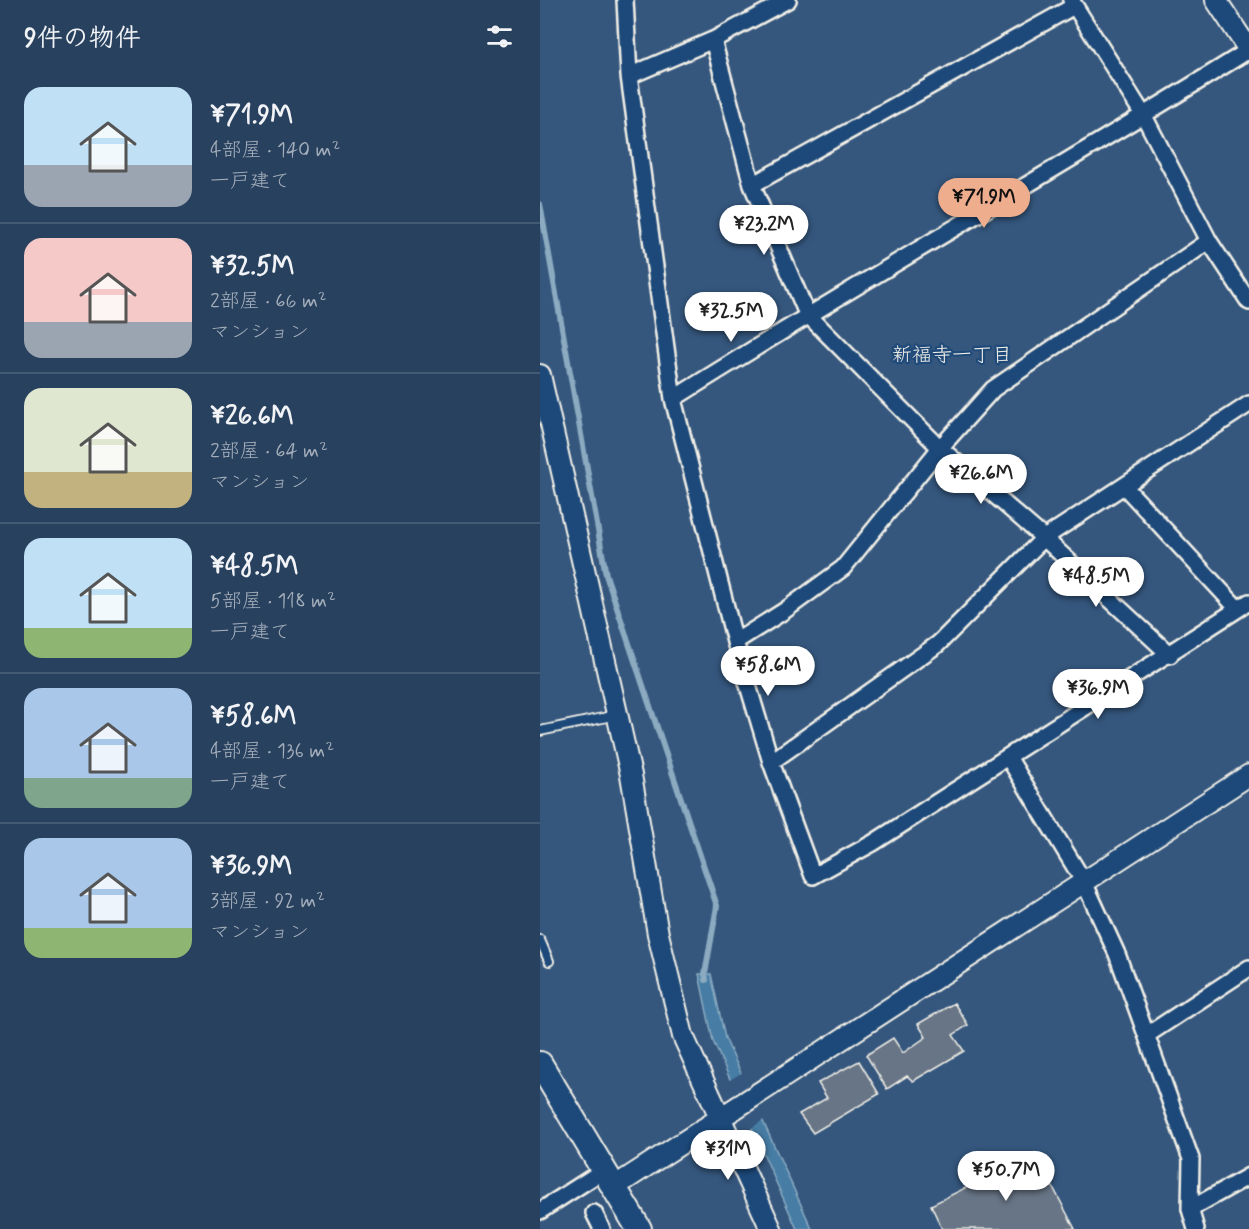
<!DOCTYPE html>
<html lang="ja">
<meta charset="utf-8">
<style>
body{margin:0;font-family:Mynerve,"Klee One",sans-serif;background:#344c67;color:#f1f3f6;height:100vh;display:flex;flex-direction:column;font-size:22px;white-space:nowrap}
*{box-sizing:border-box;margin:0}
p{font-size:20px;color:#a5afbc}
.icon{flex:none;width:33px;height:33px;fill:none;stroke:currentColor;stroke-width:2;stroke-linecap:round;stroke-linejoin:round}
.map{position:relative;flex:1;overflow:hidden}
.drawer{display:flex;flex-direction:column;background:#28415e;width:540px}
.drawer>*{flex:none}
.price{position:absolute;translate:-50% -51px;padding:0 14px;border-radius:21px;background:#fff;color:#222;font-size:20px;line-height:39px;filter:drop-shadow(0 2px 3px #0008)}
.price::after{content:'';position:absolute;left:50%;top:36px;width:18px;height:14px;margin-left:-9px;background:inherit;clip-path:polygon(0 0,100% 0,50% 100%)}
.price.on{background:#eead8d;color:#111}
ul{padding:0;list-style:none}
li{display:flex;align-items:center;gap:18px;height:150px;padding:0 24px}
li+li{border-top:2px solid #445a73}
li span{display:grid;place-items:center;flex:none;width:168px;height:120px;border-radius:18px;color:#555}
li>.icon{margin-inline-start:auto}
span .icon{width:72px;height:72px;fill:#fffc;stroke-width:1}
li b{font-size:26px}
h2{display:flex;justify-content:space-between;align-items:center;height:72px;padding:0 24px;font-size:26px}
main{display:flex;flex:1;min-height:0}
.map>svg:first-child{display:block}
.water{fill:#477da5;stroke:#8cabc0;stroke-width:1.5}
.pier{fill:#35577e}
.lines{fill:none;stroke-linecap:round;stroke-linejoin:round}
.stream{stroke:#8cabc0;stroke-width:6}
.building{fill:#677586;stroke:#f4f1e8;stroke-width:1.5}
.service-casing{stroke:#f4f1e8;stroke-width:12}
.minor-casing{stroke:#f4f1e8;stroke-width:20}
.tertiary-casing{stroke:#f4f1e8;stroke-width:24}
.primary-casing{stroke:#f4f1e8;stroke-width:28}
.service{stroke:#1f4a7a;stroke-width:8}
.minor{stroke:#1f4a7a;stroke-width:15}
.tertiary{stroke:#1f4a7a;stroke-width:20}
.primary{stroke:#1f4a7a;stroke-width:24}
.labels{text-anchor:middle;stroke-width:4.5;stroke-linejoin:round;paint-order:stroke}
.neighbourhood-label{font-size:20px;fill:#f4f1e8;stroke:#1f4a7a}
</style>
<main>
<section class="drawer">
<h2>9件の物件<svg class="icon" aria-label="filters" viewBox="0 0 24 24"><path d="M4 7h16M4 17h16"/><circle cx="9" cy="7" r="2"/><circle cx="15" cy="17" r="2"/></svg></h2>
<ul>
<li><span style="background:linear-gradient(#bfe0f5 65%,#9aa5b1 0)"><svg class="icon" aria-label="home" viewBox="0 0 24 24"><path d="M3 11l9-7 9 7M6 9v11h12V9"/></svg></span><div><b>¥71.9M</b><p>4部屋 · 140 m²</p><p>一戸建て</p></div></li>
<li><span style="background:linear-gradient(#f6c9c9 70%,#9aa5b1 0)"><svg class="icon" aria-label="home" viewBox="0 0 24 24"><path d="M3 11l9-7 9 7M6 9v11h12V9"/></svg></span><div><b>¥32.5M</b><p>2部屋 · 66 m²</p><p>マンション</p></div></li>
<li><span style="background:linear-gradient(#dfe7d0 70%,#c2b280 0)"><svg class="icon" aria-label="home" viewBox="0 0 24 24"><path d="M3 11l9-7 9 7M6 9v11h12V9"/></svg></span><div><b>¥26.6M</b><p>2部屋 · 64 m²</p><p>マンション</p></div></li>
<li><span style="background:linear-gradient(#bfe0f5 75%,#8fb573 0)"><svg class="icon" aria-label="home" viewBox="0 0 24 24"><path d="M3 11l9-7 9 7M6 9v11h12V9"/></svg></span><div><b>¥48.5M</b><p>5部屋 · 118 m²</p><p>一戸建て</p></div></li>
<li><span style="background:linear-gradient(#a9c7e8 75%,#7fa58c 0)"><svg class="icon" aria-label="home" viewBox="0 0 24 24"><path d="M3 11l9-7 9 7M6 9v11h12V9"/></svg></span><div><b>¥58.6M</b><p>4部屋 · 136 m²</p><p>一戸建て</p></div></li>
<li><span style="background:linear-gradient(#a9c7e8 75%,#8fb573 0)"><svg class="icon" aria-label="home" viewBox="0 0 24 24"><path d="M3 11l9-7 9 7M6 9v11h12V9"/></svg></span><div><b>¥36.9M</b><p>3部屋 · 92 m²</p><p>マンション</p></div></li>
</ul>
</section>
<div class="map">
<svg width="709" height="1229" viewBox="0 0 709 1229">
<rect width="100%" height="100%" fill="#35577e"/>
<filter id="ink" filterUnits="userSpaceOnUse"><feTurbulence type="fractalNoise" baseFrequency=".0167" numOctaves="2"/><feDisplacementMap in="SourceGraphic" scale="12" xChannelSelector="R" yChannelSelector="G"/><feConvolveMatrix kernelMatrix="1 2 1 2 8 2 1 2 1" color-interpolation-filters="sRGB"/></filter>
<g filter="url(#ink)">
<path class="water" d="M 159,974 L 171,974 L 185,1038 L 272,1229 L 257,1229 L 173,1041 Z"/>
<path class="pier" d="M 203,1072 L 225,1119 L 210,1129 L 188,1081 Z"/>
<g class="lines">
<path class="stream" d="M 0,204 L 66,575 L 177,906 L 165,974 L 166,980"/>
</g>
<path class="building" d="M 414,1003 L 428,1025 L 413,1035 L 424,1051 L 373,1081 L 367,1076 L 347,1089 L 326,1055 L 353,1038 L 363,1053 L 386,1037 L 378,1024 Z
M 319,1061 L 339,1094 L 273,1133 L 259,1114 L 287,1098 L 278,1083 Z
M 495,1153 L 535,1229 L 402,1229 L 391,1205 Z"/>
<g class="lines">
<defs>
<path id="service" d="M 0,731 L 77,715
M 0,940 L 9,961"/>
<path id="minor" d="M 85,0 L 89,76 L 133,399 L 195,642 L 231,762 L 273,876 L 333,843 L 709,602
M 531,0 L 604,116 L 669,241 L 709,302
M 173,40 L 212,185 L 267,314 L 400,448 L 504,538 L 630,655
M 89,76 L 173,40 L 248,0
M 212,185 L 534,6
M 133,399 C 323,279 519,169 709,50
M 584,486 L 698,609
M 195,642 L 244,611 L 303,568 L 400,448 L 453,389 L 669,241
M 468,757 L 544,882 L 577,954 L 651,1159 L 650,1209 L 656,1229
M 231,762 L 398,644 L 504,538 L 709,404
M 607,1035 L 709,968
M 650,1209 L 709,1176
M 0,1211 L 64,1170
M 54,1213 L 62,1229"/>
<path id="tertiary" d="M 676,0 L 709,50
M 0,375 L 91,775 L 118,934 L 143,1036 L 231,1229
M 74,1187 L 709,775"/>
<path id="primary" d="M 0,1064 L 99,1229"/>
</defs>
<use href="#service" class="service-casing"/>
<use href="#minor" class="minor-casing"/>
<use href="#tertiary" class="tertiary-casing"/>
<use href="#primary" class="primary-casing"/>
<use href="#service" class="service"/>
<use href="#minor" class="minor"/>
<use href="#tertiary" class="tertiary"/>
<use href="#primary" class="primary"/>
</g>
</g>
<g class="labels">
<g class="neighbourhood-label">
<text x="412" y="361">新福寺一丁目</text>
</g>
</g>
</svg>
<b class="price on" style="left:444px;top:229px">¥71.9M</b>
<b class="price" style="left:224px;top:256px">¥23.2M</b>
<b class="price" style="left:191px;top:343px">¥32.5M</b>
<b class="price" style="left:441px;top:505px">¥26.6M</b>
<b class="price" style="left:556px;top:608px">¥48.5M</b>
<b class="price" style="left:228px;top:697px">¥58.6M</b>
<b class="price" style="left:558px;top:720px">¥36.9M</b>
<b class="price" style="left:188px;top:1181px">¥31M</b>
<b class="price" style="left:466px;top:1202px">¥50.7M</b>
</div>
</main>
